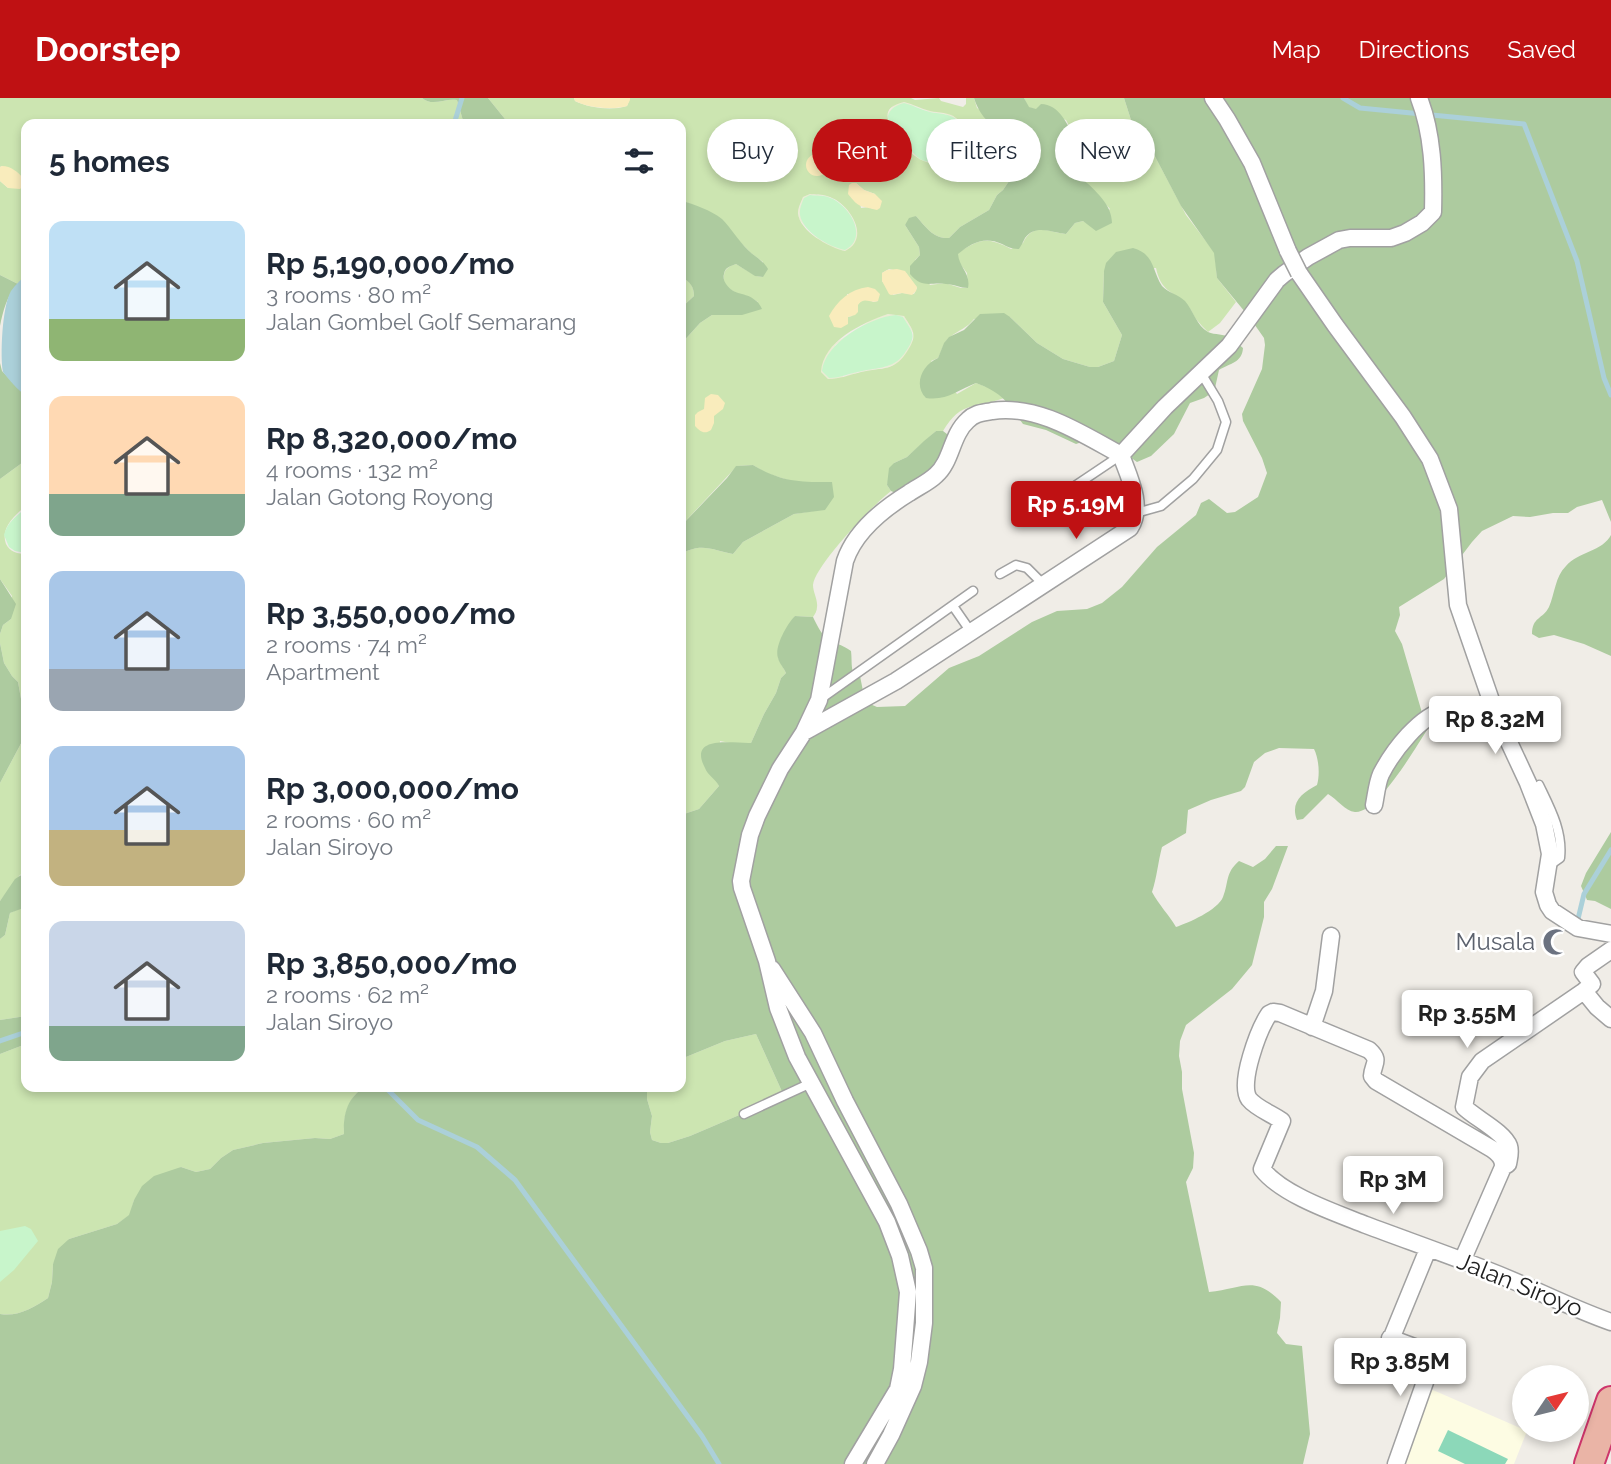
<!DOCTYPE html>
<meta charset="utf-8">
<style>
body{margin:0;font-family:Raleway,sans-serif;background:#f2f2f3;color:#1f2937;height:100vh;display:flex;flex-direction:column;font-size:26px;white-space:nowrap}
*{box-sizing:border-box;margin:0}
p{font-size:23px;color:#747a83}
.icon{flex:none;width:38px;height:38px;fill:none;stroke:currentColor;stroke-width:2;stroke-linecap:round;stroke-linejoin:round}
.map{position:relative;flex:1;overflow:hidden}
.details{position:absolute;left:21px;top:21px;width:665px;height:973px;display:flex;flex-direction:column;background:#fff;border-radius:14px;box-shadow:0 4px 10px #0003}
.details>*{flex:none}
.guide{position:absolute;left:707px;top:21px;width:665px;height:63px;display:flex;gap:14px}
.needle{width:46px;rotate:55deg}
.controls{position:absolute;left:1512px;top:1267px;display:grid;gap:14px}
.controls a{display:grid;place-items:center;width:77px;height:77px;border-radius:50%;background:#fff;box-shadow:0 4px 10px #0003;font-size:35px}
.price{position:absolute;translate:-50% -60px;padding:0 16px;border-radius:7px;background:#fff;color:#222;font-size:23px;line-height:46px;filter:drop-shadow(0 2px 4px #0008)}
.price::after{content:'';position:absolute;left:50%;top:42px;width:21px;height:16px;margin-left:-10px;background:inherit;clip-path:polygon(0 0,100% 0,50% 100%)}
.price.on{background:#bf1113;color:#fff}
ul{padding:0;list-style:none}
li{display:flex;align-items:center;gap:21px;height:175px;padding:0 28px}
li span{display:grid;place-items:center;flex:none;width:196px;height:140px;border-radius:14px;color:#555}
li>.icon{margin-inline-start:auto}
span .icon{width:84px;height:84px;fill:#fffc;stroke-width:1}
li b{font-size:30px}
h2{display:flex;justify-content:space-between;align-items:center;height:84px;padding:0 28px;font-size:30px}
.chip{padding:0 24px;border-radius:32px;background:#fff;box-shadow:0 4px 10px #0003;font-size:24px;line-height:63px}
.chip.on{background:#bf1113;color:#fff}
header{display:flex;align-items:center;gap:42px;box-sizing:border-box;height:98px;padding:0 35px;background:#bf1113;color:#fff}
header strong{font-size:33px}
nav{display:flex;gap:38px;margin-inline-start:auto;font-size:24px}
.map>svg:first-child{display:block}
.education{fill:#fdfce3}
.farmland{fill:#ebecd4;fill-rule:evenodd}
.grass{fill:#cce5b1;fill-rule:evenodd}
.forest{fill:#adcb9f}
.sand{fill:#f9ecbc}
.park{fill:#c8f5cb}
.pitch{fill:#8cd8b9}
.water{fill:#abd0d9}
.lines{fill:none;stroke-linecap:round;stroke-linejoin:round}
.stream{stroke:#abd0d9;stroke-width:5}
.service-casing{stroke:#a1a1a1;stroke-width:11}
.minor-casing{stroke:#a1a1a1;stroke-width:19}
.trunk-casing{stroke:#cd356b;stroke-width:32}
.service{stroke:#fff;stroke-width:8}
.minor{stroke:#fff;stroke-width:16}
.trunk{stroke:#eab4a6;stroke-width:28}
.minor-bridge-casing{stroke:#a1a1a1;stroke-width:19;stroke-linecap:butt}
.minor-bridge{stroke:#fff;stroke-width:16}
.labels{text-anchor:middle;stroke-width:5;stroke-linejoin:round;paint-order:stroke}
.worship-label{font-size:24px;fill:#5b616d;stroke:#fff;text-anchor:end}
.street-label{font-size:24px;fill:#202020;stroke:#fff}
</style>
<header>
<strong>Doorstep</strong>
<nav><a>Map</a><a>Directions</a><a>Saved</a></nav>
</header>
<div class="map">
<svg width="1611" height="1366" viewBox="0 0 1611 1366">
<rect width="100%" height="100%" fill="#f0ede7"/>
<path class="education" d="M 1426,1289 L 1527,1333 L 1514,1366 L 1400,1366 Z"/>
<path class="farmland" d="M 904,4 L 930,13 L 947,15 L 957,20 L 964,30 L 967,41 L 963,53 L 957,61 L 941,65 L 929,65 L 918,61 L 912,55 L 888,23 L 888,15 L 895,6 ZM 915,8 L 930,14 L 946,16 L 962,52 L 956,59 L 941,64 L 929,64 L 919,60 L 907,48 L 891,26 Z
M 810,96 L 827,98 L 845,110 L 850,116 L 854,123 L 858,137 L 856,144 L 852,150 L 845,153 L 829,149 L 822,145 L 804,127 L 799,121 L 798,113 L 803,99 ZM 810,97 L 827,99 L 833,102 L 845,111 L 853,123 L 823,144 L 805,127 Z
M 888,216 L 904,218 L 914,235 L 914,242 L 902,263 L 888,269 L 858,274 L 843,280 L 828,281 L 821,274 L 821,265 L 824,258 L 834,246 L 873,221 ZM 903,219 L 913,235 L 913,242 L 888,268 L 858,273 L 843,279 L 835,247 L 874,223 Z"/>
<path class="grass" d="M 0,0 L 422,0 C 433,9 444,0 457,2 L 464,26 L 26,26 L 26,176 L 18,186 L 0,177 L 0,83 L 8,90 L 2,68 L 0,69 Z
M 488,0 L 574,0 L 575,3 C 589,10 612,13 627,8 L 630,0 L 911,0 L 915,2 L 939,0 L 941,3 L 963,9 L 966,6 L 966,0 L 974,0 L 977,10 L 1010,32 L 1026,32 L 1029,39 L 1028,47 L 1016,73 L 1003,92 L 997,97 L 989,112 L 960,129 L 949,140 C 933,141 926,129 916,118 L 905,127 L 919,149 L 920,157 L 915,162 L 930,187 L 945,185 L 961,190 L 968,190 L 967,175 L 958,163 L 958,155 C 979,141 987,138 1011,151 L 1023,145 C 1033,124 1048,134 1066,136 L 1075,125 L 1083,123 L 1090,127 L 1110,111 L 1082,80 L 1083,64 L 1073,35 L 1066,22 L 1028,9 L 1024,0 L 1124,0 L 1131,22 L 1149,47 L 1186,117 L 1215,155 L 1217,180 L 1236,204 L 1220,225 L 1208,234 C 1204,230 1200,226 1196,221 C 1193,217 1192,212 1187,207 C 1172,192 1161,194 1156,170 L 1104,173 L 1103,204 L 1122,237 L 1114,263 L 1098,269 L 1090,269 L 1063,261 L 1037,245 L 1010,219 L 974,221 C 967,230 959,232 950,239 C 943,244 942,253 938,260 L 931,263 L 957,296 L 976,285 L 992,291 L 1004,300 C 976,311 961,302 943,333 L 936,333 L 907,359 L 894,365 L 887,387 L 891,393 C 874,406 815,467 813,487 C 813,494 818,502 817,509 C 817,513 815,516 813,519 L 795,518 L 778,560 L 786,575 L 781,580 L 776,595 L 764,616 L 751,645 L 735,646 L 720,643 L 716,681 L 719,688 L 699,711 L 681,717 L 681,456 C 702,444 712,452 733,456 L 743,444 L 794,416 L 825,411 L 832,385 L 794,384 L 766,375 L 753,367 L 737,368 L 681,428 L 681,246 L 700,225 L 712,217 L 727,216 L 758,204 C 748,197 720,195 724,177 C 725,170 730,168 736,166 L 756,178 L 763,179 L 763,164 L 751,155 L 740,144 L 721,121 L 707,113 L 681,102 L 681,26 L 509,26 ZM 904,4 C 913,6 921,11 930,13 C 939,15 949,14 956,20 C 970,30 971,53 955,62 C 948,65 940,66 933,65 C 917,64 908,52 899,40 C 888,25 878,10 904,4 ZM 856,85 L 864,92 L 875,96 L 873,111 L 869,109 L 861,110 ZM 810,96 C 815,97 822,96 827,98 C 849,104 872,140 845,153 C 830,150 799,133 798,115 C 798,110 801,104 803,99 ZM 889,171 L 906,175 L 917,190 L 914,196 L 902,195 L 893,197 L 882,183 L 882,175 ZM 847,196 L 878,203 C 869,205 877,204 868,202 C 858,200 856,211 852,218 L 848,219 L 847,223 ZM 888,216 L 904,218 C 913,233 918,236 908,252 C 895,274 883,269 861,274 C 849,277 840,281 828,281 L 821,274 C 823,243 862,225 888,216 Z
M 681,179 C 690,183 694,188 694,198 L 681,210 Z
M 26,362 L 26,408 C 15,417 0,430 6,446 C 10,454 18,456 26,456 L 26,629 L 18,584 L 12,578 L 4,565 L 0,545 L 0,536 L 3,527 L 11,521 L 12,498 L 0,481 L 0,381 Z
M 26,636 L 26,774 L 20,777 L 0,803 L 0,685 Z
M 23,809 L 26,809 L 26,918 L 0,922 L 0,841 L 5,837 L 10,815 Z
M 756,936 L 784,998 L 690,1038 L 668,1045 L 661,1045 L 652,1042 L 650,1034 L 652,1018 L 647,1001 L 647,989 L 681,989 L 681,961 L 725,943 Z
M 26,946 L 26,989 L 364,989 C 348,1000 343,1017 344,1036 L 330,1041 L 315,1040 L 263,1045 L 233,1052 L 221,1060 L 210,1071 L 196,1074 L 181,1069 L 134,1102 L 130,1117 L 117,1126 L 69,1141 L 53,1166 L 52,1184 L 48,1200 C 33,1210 18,1219 0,1216 L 0,956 Z"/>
<path class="forest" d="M 422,0 L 488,0 L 509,26 L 464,26 L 457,2 C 444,0 433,9 422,0 Z
M 974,0 L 1024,0 L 1029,9 L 1036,11 L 1041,6 C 1059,7 1065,23 1073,36 C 1076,41 1081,46 1082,51 C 1085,61 1082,71 1082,80 C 1095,93 1112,106 1112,125 L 1096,133 L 1083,123 L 1075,125 L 1066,136 C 1051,134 1035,126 1025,140 C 1023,144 1021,148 1019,151 C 1011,151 1008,149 1002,146 C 984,138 972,145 958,156 C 959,169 971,176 968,190 C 960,190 954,186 946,186 C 929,184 923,191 910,176 L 910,168 L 920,157 L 919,149 L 905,127 L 909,120 L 916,118 C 926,129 933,141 949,140 L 960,129 L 989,112 L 997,97 L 1003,92 L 1016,73 L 1028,47 L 1029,39 L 1026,32 C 1018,31 1009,33 1001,31 C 987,27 978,13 974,0 Z
M 1124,0 L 1611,0 L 1611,424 L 1602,402 L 1577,409 L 1568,415 L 1553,415 L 1530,419 L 1513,418 L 1482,433 L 1472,444 L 1444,481 L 1399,509 L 1400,517 L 1395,533 L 1402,546 L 1427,632 C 1416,649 1377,716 1355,714 C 1345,713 1337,701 1328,696 L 1303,721 L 1297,722 C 1290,704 1302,695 1317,687 C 1320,677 1319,661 1314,651 L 1279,650 L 1265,655 L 1254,664 L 1245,689 L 1241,693 L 1211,702 L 1188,712 L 1186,735 L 1162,749 C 1158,764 1157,779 1152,794 C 1159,807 1169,817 1176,829 C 1188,825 1218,812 1223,799 C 1229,784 1225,775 1239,763 L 1253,769 L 1265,761 L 1276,748 L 1288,748 L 1272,791 L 1264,804 L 1264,819 L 1252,867 L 1232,891 L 1186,927 L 1180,943 L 1179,958 L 1182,974 L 1182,991 L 1194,1055 L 1193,1070 L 1186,1084 L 1209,1194 C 1243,1191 1254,1176 1281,1204 L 1280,1220 L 1277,1235 L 1286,1246 L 1302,1248 L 1310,1336 L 1303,1366 L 0,1366 L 0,1216 C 18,1219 33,1210 48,1200 L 52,1184 L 53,1166 L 58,1151 L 69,1141 L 117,1126 L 129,1117 L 134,1102 L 142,1088 L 154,1078 L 181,1069 L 196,1074 L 210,1071 L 221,1060 L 233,1052 L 263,1045 L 315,1040 L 330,1041 L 344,1036 C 343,1016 347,1001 364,989 L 647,989 L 647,1001 L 652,1018 L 650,1034 L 652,1042 L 661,1045 L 668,1045 L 690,1038 L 784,998 L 756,936 L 725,943 L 681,961 L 681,717 L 699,711 L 719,688 C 715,680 708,678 705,670 C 687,636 735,646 751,645 L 764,616 L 776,595 L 781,580 L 786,575 C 784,570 779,565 778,560 C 774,549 787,526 795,518 L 813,519 C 817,527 822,539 831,543 C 838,546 844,548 851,553 C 852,561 851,567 853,575 L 860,578 L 863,593 L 870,606 L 877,609 L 905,608 L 949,570 L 979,558 L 1032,524 L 1057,513 L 1087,511 L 1102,505 L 1122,489 L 1157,449 L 1196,417 L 1201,405 L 1209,401 L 1227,415 L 1235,414 L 1258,399 L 1267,375 L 1262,360 L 1243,323 L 1242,316 L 1262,271 L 1265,247 L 1264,240 L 1250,220 L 1217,180 L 1214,155 L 1181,108 L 1149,47 L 1131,22 Z
M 681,102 C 694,107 711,112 722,121 C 731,130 738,142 748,152 C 755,159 763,162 768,171 L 763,179 L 755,178 L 736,166 C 731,168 725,169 724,176 C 723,180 724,183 726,186 C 734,198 746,194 755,202 C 759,205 760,207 762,211 L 742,217 L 712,217 L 700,225 L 681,246 L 681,210 L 694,198 C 694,189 690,183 681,179 Z
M 1133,150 C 1155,156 1152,173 1162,188 C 1168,195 1178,196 1185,203 C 1193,212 1197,228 1208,234 C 1215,237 1224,236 1230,239 C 1235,242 1239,247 1243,250 C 1242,265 1230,265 1219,272 L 1215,290 L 1210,296 L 1204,300 L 1190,305 L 1174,336 L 1151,358 L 1137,364 L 1100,338 L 1076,346 L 1046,332 L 1023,326 C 1007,304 1003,295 976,285 C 958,292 947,303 926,300 C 913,287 922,267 938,260 L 944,245 L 949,239 L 964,232 L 980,216 L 1004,215 L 1010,219 L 1037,245 L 1063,261 L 1090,269 L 1098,269 L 1114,263 L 1122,237 L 1103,204 L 1104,173 L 1106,165 L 1116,154 Z
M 0,177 L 18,186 C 7,197 3,213 0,228 Z
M 0,265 L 2,273 L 26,298 L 26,362 L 0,381 Z
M 936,333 L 943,333 L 956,343 L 960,350 C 956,379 922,386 898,396 L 891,393 L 887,387 L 889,370 L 894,365 L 907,359 L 924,343 Z
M 753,367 C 782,384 799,384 832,384 L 834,399 L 825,412 L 794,416 L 743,444 L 733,456 C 712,452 702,444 681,456 L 681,428 L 727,380 L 736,368 Z
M 1611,437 L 1611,558 L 1584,546 L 1554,537 L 1539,540 L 1532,536 C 1532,519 1543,521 1549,509 C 1555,495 1555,479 1566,468 C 1578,454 1603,453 1611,437 Z
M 0,481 L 16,506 L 11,521 L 3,527 L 0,536 Z
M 0,545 L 4,565 L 12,578 L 18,584 L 26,629 L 26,636 L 0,685 Z
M 1611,734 L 1611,811 L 1595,803 L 1587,802 L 1581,788 L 1586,775 Z
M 26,774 L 26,809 L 10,815 L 5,837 L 0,841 L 0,803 L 15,781 Z
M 26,918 L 26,946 L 0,956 L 0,922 Z"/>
<path class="sand" d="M 574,0 L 630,0 L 630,2 L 627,8 C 613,12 588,10 575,3 Z
M806 67a11 11 0 1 1 22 0a11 11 0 1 1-22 0Z
M 2,68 C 11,68 18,74 24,81 L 23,88 L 20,91 L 8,90 L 0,83 L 0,69 Z
M 852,85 L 856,85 L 864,92 L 875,96 L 882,103 L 880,110 L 877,112 C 859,107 860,111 848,96 L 849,87 Z
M 897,171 L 905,173 L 917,189 L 916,193 L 912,197 L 902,195 L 891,197 L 889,196 L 882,183 L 882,175 L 887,172 Z
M 868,189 L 875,191 L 880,196 L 878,203 C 870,206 864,198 858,207 L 858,214 L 855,217 L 848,219 L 848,226 L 841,230 L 834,229 L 829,218 C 837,203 850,191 868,189 Z
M 711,296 L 718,297 L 725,305 L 723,311 L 714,318 L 714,325 L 711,332 C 704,337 700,333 695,328 L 695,317 L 698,314 L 704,311 L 705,300 Z"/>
<path class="park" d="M 904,5 C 913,7 921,12 930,14 C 939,16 948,15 956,21 C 968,30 969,49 957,59 C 952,63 943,64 936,64 C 931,64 925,64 920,61 C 913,56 887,27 888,18 C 890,10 897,7 904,5 Z
M 810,97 C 816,98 823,97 828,99 C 848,105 870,139 845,152 C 829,149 803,134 800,117 C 799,111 802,105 804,100 Z
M 896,217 L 903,219 C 913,235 917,237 906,253 C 895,271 880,269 862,273 C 850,275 841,280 829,280 L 822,273 C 825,245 870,219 896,217 Z
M 26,410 L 26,455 L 15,453 L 9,449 L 4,437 C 7,425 16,418 26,410 Z
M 25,1128 L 31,1131 L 38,1143 L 14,1172 L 0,1184 L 0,1133 Z"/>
<path class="pitch" d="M 1448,1332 L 1508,1361 L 1505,1366 L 1465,1366 L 1438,1353 Z"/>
<path class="water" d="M 26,176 L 26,298 C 18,292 9,282 3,274 C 0,259 2,208 11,193 C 15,187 22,181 26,176 Z"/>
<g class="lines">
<path class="stream" d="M 1343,0 L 1360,10 L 1524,26 L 1577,163 L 1604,280 L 1611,297
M 454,26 L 462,0
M 1578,821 L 1584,796 L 1611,752
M 0,943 L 26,934
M 385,989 L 418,1022 L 477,1049 L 515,1082 L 702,1338 L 719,1366"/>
<defs>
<path id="service" d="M 1136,415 L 1161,408 L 1193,381 L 1217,352 L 1226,324 L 1218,303 L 1201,275
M 1033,416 L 1121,357
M 1000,476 L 1016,467 L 1027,470 L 1043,486
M 953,508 L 971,534
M 822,600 L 973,493
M 1539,687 C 1550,710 1563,733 1560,760 L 1550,767
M 744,1016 L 811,985"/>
<path id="minor" d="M 1213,0 L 1227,21 L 1252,65 L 1288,153
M 1299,175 L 1335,227 L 1403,319 L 1430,361 L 1449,411 L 1458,507 L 1495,614 L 1528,685 L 1544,726 L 1550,756 L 1544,794 L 1548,807 L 1552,813 L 1578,830 L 1611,836
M 804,634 L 819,602 L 845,463 C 855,433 883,411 909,395 C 918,389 929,384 936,377 C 952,363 951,337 968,322 C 975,315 982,315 992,313 C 1038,306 1082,336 1121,357
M 1374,707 C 1376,697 1377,685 1381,676 C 1393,653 1420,617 1446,612 C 1462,609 1479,613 1495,614
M 1611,852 L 1588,868 L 1583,874 L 1592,886 L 1584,893 L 1597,909 L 1611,921
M 772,871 L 813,935 L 845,1003 L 899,1106 L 919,1153 L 924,1170 L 924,1225 L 919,1264 L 913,1288 L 891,1337 L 875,1366
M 1312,929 L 1324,893 L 1331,838
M 1503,1069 L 1508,1066 C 1509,1060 1511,1054 1509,1048 C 1504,1034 1475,1020 1464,1009 L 1470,979 L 1482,963 L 1584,893
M 1462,1163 L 1503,1069 C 1504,1061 1498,1055 1492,1051 L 1376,983 L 1372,978 C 1373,965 1381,963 1369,952 L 1280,915 L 1273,914 L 1269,916 C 1259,931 1238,985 1249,1001 C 1256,1010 1272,1016 1282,1023 L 1262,1071 C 1282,1097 1336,1115 1366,1127 C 1406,1142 1446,1156 1487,1172 C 1529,1188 1568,1209 1611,1224
M 1390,1240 L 1425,1253 L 1432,1262 L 1431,1267 L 1396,1366
M 1382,1263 L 1428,1151
M 853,1366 L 898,1291 L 902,1271 L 908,1194 L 900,1158 L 887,1124 L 797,959 L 778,910 L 767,863 L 742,790 L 741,783 L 750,737 L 757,718 L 780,671 L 804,634 L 896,583 L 1130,430 C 1144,408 1129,379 1121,357 L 1165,309 L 1229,248 L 1277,182 L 1284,176 L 1308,159 L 1339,142 L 1350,140 L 1391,140 L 1405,135 L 1422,125 L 1433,114 C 1434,76 1433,36 1419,0"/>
<path id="trunk" d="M 1589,1366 L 1611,1303"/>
</defs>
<use href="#service" class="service-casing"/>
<use href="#minor" class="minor-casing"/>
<use href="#trunk" class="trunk-casing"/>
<use href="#service" class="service"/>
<use href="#minor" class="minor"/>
<use href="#trunk" class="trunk"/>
<defs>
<path id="minor-bridge" d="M 1288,153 L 1299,175"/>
</defs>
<use href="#minor-bridge" class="minor-bridge-casing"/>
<use href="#minor-bridge" class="minor-bridge"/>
</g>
<defs>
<symbol id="mosque-bare" viewBox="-9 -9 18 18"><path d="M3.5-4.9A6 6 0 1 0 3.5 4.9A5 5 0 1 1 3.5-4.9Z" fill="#6b7280" stroke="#fff" stroke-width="2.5" paint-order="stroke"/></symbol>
</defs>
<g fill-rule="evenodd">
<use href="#mosque-bare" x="1537" y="825" width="38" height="38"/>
</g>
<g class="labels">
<g class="worship-label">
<text x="1535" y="852">Musala</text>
</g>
<g class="street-label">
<text transform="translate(1520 1187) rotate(22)" y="8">Jalan Siroyo</text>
</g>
</g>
</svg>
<div class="controls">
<a><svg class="needle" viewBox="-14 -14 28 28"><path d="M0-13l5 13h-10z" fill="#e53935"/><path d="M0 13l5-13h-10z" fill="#747a83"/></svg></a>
</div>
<b class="price on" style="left:1076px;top:443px">Rp 5.19M</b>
<b class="price" style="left:1495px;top:658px">Rp 8.32M</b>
<b class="price" style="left:1467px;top:952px">Rp 3.55M</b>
<b class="price" style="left:1393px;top:1118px">Rp 3M</b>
<b class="price" style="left:1400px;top:1300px">Rp 3.85M</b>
<div class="guide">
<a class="chip">Buy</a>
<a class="chip on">Rent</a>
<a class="chip">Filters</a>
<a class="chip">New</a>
</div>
<section class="details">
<h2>5 homes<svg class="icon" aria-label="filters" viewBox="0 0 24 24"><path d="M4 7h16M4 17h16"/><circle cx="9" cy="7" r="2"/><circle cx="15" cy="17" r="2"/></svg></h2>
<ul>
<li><span style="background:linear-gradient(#bfe0f5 70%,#8fb573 0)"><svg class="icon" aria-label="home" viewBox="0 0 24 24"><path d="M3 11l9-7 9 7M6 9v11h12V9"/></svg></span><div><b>Rp 5,190,000/mo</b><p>3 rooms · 80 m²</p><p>Jalan Gombel Golf Semarang</p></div></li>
<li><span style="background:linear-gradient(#ffd9b3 70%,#7fa58c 0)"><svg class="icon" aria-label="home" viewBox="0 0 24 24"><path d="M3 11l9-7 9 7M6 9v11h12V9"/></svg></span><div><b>Rp 8,320,000/mo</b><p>4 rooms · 132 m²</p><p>Jalan Gotong Royong</p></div></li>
<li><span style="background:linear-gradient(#a9c7e8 70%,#9aa5b1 0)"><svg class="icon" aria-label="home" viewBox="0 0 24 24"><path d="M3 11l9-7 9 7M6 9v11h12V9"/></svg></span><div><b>Rp 3,550,000/mo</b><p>2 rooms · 74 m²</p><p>Apartment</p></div></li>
<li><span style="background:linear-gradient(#a9c7e8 60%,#c2b280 0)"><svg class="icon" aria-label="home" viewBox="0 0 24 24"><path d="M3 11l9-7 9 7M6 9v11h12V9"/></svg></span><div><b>Rp 3,000,000/mo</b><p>2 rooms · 60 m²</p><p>Jalan Siroyo</p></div></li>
<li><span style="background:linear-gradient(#c9d6e8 75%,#7fa58c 0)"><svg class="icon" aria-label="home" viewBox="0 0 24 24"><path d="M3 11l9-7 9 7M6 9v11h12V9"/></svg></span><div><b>Rp 3,850,000/mo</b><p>2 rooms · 62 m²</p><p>Jalan Siroyo</p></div></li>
</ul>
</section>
</div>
